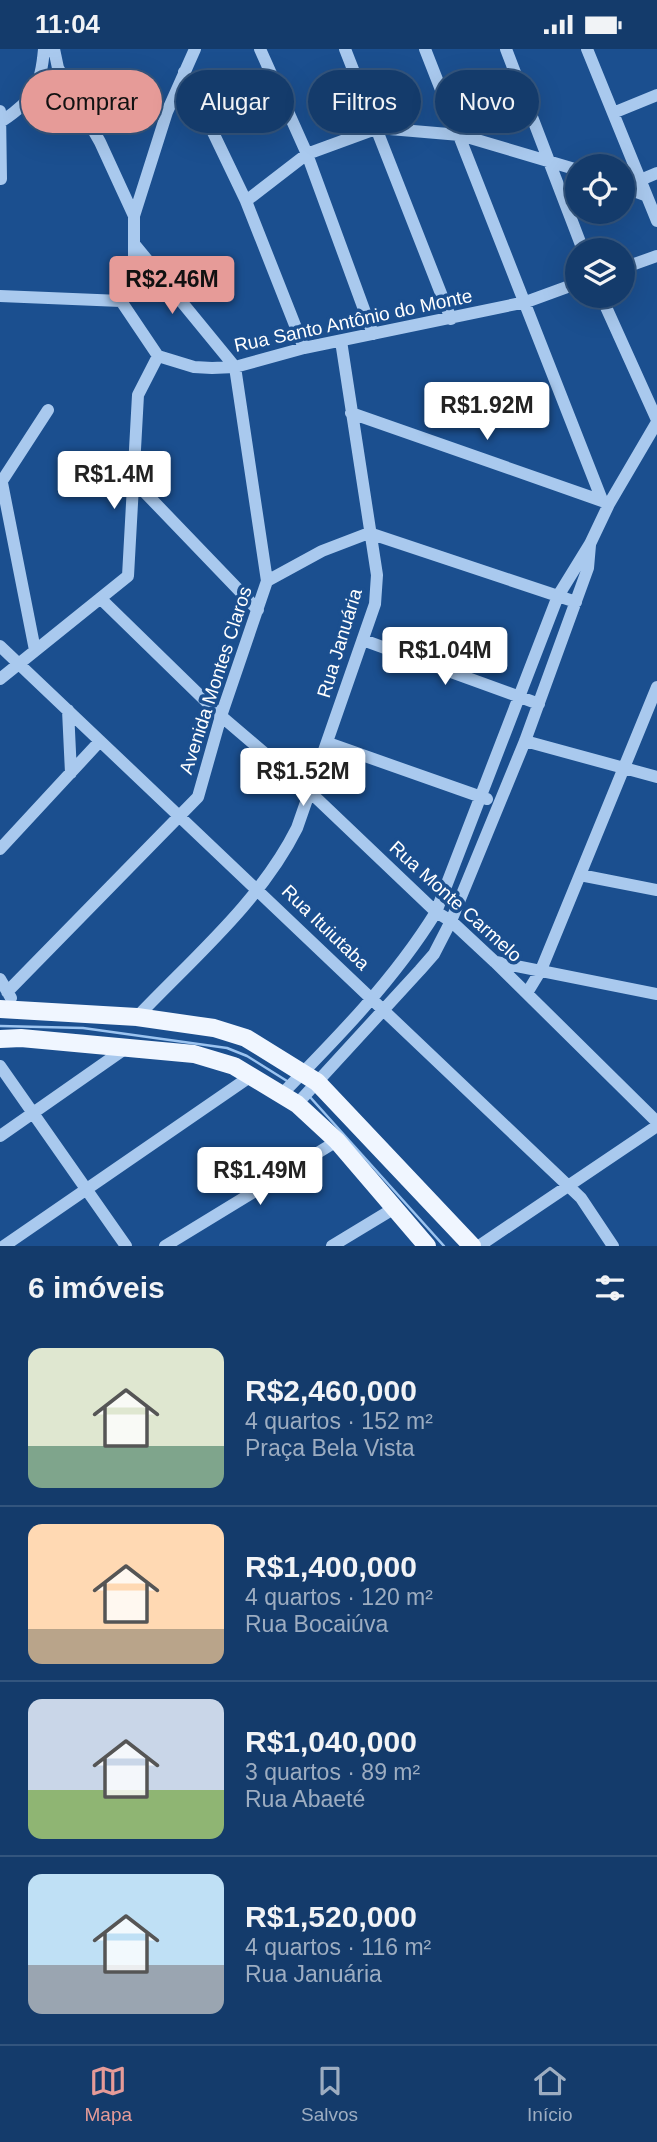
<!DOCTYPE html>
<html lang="pt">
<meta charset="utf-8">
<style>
body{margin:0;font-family:Helvetica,sans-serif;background:#214673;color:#f1f3f6;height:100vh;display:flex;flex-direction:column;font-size:26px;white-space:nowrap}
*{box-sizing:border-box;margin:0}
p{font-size:23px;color:#9dadc1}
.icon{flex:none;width:38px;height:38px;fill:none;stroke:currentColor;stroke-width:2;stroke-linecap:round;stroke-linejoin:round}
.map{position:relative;height:1197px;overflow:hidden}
.side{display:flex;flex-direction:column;background:#143b6b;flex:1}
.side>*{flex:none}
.banner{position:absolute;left:21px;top:21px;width:616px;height:63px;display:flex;gap:14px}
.fabs{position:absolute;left:565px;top:105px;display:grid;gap:14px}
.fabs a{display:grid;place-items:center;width:70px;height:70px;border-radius:50%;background:#143b6b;box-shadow:0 7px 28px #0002,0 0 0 2px #33557e;font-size:35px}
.price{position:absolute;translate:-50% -60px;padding:0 16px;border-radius:7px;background:#fff;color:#222;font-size:23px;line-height:46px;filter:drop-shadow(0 2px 4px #0008)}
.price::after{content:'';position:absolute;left:50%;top:42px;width:21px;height:16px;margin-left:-10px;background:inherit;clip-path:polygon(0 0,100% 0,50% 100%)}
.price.current{background:#e69b98;color:#111}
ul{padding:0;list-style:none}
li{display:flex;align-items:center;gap:21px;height:175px;padding:0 28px}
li+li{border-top:2px solid #33557e}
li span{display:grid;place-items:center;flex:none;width:196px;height:140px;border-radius:14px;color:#555}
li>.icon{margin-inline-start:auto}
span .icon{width:84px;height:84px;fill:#fffc;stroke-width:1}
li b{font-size:30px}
h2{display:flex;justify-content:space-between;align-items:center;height:84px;padding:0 28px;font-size:30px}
.tag{padding:0 24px;border-radius:32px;background:#143b6b;box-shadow:0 7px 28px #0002,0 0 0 2px #33557e;font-size:24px;line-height:63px}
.tag.current{background:#e69b98;color:#111}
.status{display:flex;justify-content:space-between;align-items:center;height:49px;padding:0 35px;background:#143b6b;direction:ltr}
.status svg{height:19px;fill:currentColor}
.menu{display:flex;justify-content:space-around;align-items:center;height:98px;border-top:2px solid #33557e;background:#143b6b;font-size:19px;color:#9dadc1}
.menu a{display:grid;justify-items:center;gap:4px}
.menu .current{color:#e69b98}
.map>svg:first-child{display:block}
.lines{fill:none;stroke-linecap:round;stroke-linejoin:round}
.stream{stroke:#9cc4f0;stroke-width:2.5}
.minor{stroke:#a9c9ee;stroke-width:12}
.major{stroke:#f0f6ff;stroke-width:18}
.labels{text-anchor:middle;stroke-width:7;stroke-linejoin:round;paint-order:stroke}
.street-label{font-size:19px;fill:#fff;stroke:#1b4f8f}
</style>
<div class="status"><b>11:04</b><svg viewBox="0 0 49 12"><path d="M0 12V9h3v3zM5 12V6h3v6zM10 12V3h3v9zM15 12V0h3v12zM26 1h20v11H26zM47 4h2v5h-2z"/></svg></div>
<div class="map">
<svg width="657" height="1197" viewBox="0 0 657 1197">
<rect width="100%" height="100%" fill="#1b4f8f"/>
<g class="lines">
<path class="stream" d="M 0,977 L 83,979 L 227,999 L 247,1007 L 287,1032
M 310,1048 L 444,1197"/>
<path class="minor" d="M 54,0 L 58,19 L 100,93 L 134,167
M 260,0 L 307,105 L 373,285
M 345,0 L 451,270
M 425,0 L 602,451
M 506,0 L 583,201
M 587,0 L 657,172
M 184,23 L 246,152 L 304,299
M 0,62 L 1,130
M 613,64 L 657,46
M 2,72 C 34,51 41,37 44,0
M 638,132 L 657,124
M 623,138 L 645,146
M 246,152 L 307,105 L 378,79 L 460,86 L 578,121
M 135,196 L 235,318 L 267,532
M 623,219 L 657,207
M 0,247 L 121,252
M 601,247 L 657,371
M 121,252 L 158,307 L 194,318 L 212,319 L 235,318 L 304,299 L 526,253 L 578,234
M 121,252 L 134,215 L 134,167 L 167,63 L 195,0
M 351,364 L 605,453
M 132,430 L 258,561
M 2,434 L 35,601
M 0,435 L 48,361
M 101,550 L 221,667 L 310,743 L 436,863 L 451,872 L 495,913 L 657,1073
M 363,591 L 539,655
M 0,597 L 581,1149 L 613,1197
M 0,630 L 128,527 L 138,346 L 158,307
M 68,661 L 71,724
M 525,692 L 657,728
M 328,694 L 487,750
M 0,800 L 100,692
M 580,826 L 657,841
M 496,913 L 657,945
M 0,930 L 11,949
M 7,943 L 198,748 L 221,667 L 267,532 L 322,502 L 369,484 L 576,553
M 527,944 L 541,921 L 657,638
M 137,968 C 193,909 260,853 297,779 L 375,555 L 377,526 L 341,292
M 0,1017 L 126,1197
M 282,1045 C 337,989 394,931 436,863 L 558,547 L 590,495 L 609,455 L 657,373
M 297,1055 L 420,921 L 434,905 L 451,872 L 525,692 L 588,519 L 590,496
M 0,1087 L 126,999
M 4,1197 L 251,1027
M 165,1197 L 337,1092
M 332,1197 L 393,1160
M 479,1197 L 657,1077"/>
<path class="major" d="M 0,960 L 137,968 L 214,979 L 246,989 L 317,1033 L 472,1197
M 0,990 L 21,989 L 194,1005 L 234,1017 L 297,1055 L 337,1092 L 427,1197"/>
</g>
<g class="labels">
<g class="street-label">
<text transform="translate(353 271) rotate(-12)" y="7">Rua Santo Antônio do Monte</text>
<text transform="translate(339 594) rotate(-73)" y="7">Rua Januária</text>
<text transform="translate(215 631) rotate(-72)" y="7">Avenida Montes Claros</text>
<text transform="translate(456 852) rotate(42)" y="7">Rua Monte Carmelo</text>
<text transform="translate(326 878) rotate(44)" y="7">Rua Ituiutaba</text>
</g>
</g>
</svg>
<div class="fabs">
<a><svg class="icon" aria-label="locate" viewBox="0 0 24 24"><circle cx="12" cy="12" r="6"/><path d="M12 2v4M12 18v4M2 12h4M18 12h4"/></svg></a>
<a><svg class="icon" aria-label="layers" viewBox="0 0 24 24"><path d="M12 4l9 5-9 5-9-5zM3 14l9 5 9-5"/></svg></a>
</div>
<b class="price current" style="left:172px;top:267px">R$2.46M</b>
<b class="price" style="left:487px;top:393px">R$1.92M</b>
<b class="price" style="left:114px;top:462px">R$1.4M</b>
<b class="price" style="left:445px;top:638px">R$1.04M</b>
<b class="price" style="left:303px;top:759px">R$1.52M</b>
<b class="price" style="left:260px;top:1158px">R$1.49M</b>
<div class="banner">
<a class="tag current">Comprar</a>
<a class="tag">Alugar</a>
<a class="tag">Filtros</a>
<a class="tag">Novo</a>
</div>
</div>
<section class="side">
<h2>6 imóveis<svg class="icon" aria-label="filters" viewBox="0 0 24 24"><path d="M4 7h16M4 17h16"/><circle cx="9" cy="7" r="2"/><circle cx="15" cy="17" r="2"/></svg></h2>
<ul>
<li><span style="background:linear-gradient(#dfe7d0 70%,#7fa58c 0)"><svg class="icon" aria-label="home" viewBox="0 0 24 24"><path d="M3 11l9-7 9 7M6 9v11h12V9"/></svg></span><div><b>R$2,460,000</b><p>4 quartos · 152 m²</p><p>Praça Bela Vista</p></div></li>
<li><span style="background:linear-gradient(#ffd9b3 75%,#b9a48a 0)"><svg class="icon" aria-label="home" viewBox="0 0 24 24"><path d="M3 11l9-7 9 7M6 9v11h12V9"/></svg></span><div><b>R$1,400,000</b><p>4 quartos · 120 m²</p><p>Rua Bocaiúva</p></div></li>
<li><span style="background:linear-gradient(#c9d6e8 65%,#8fb573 0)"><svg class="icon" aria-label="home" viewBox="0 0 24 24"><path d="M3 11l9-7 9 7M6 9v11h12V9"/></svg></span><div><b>R$1,040,000</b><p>3 quartos · 89 m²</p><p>Rua Abaeté</p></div></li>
<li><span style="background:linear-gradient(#bfe0f5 65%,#9aa5b1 0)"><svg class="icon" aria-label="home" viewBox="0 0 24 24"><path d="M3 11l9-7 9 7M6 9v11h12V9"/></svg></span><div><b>R$1,520,000</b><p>4 quartos · 116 m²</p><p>Rua Januária</p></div></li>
</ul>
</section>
<nav class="menu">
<a class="current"><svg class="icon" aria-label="map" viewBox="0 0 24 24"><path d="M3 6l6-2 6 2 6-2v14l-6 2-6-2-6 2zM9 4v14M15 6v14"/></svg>Mapa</a>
<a><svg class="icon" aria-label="saved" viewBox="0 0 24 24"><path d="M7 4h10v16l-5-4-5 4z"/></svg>Salvos</a>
<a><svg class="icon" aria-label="home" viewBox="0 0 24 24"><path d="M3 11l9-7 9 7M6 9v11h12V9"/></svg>Início</a>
</nav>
